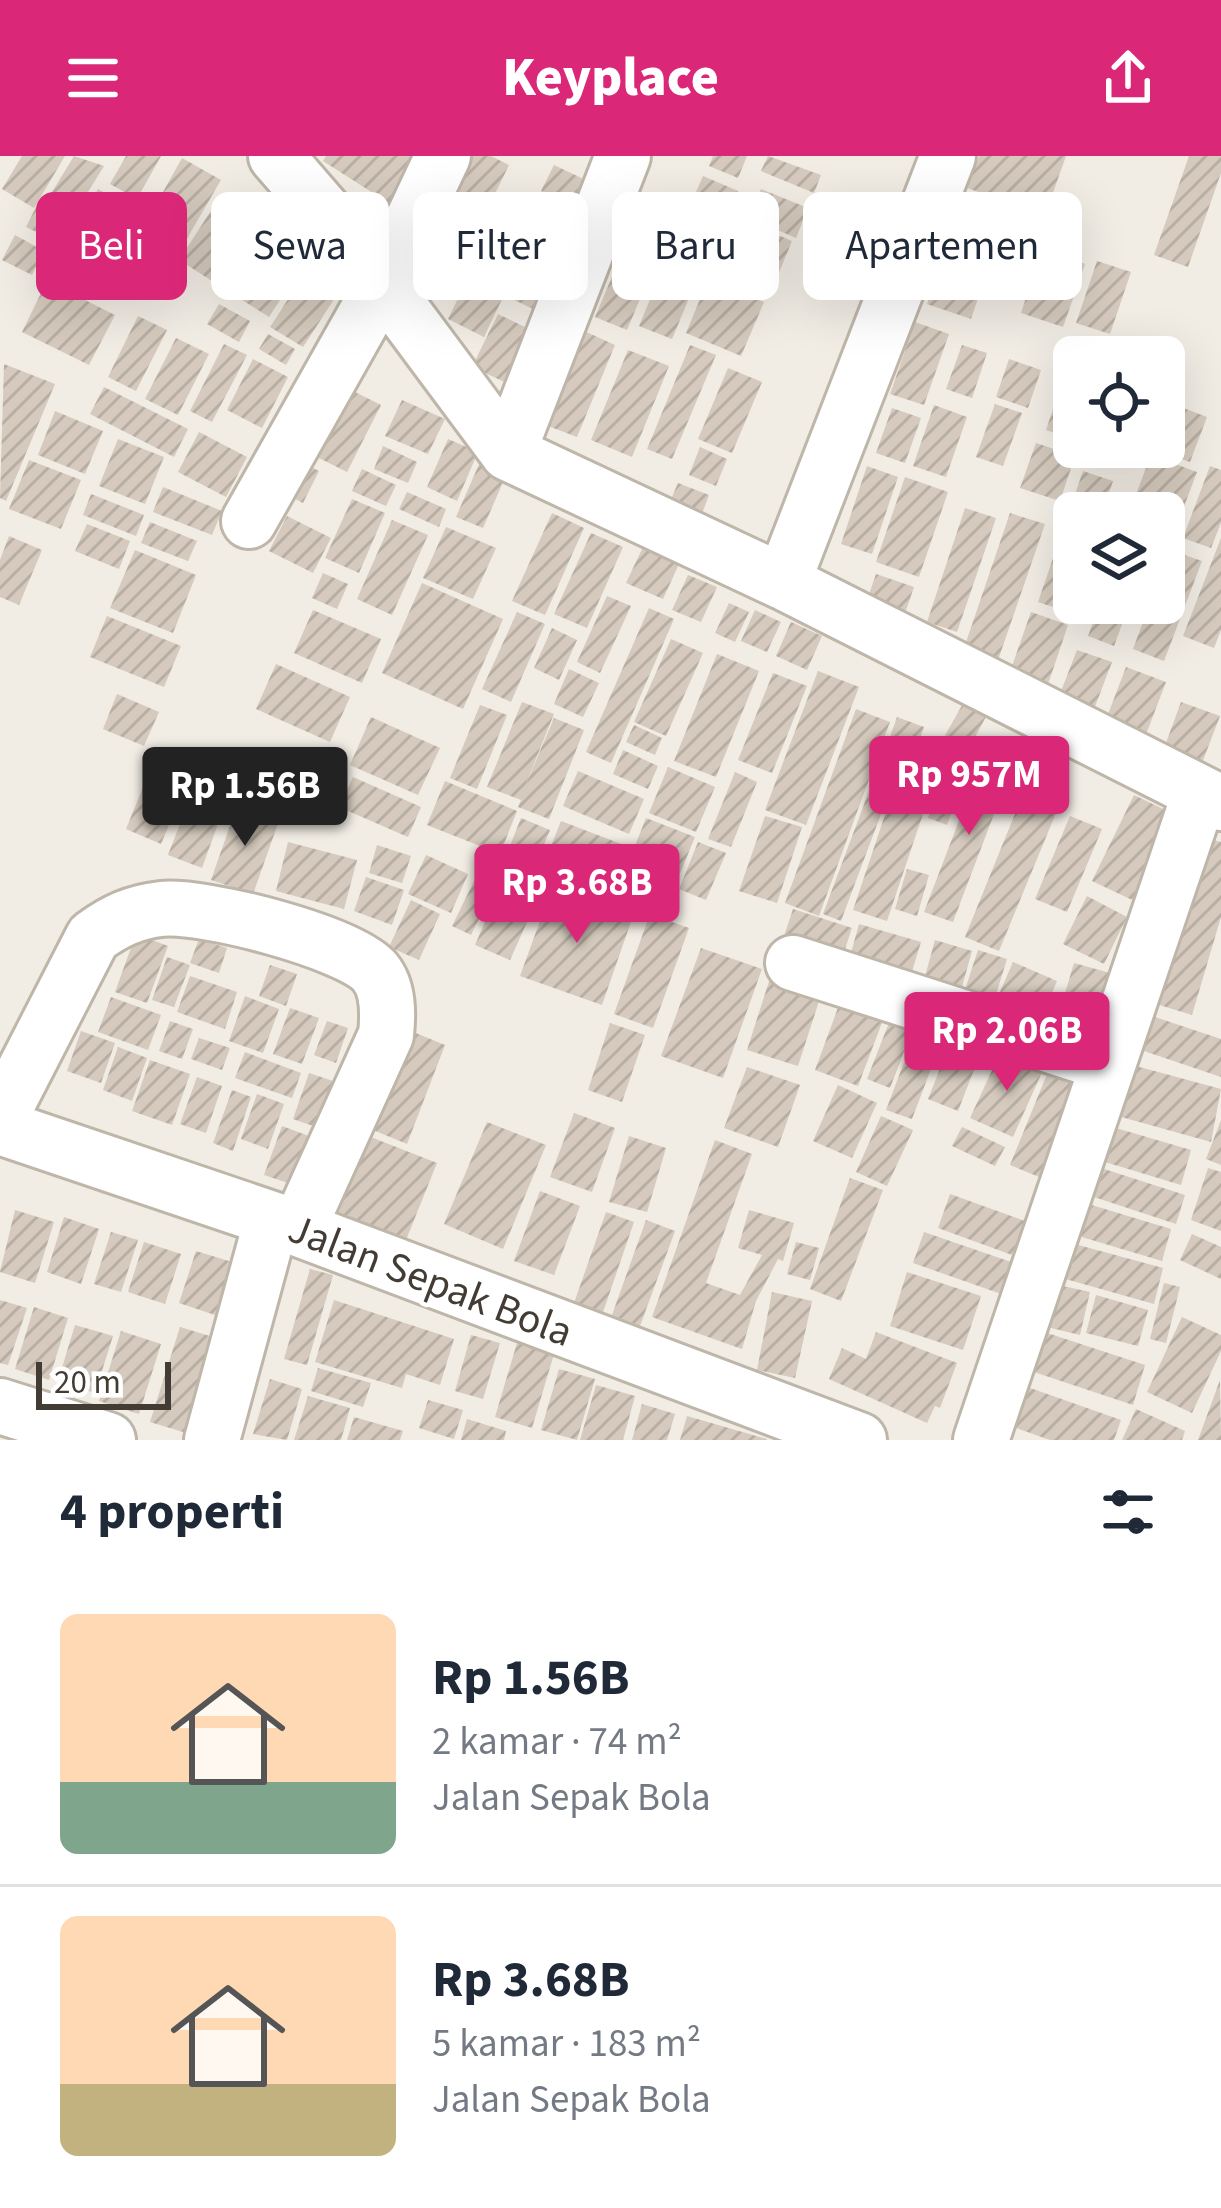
<!DOCTYPE html>
<html lang="id">
<meta charset="utf-8">
<style>
body{margin:0;font-family:"Source Sans 3",sans-serif;background:#f2f2f3;color:#1f2937;height:100vh;display:flex;flex-direction:column;font-size:45px;white-space:nowrap}
*{box-sizing:border-box;margin:0}
p{font-size:39px;color:#747a83}
.icon{flex:none;width:66px;height:66px;fill:none;stroke:currentColor;stroke-width:2;stroke-linecap:round;stroke-linejoin:round}
.map{position:relative;height:1284px;overflow:hidden}
.side{display:flex;flex-direction:column;background:#fff;flex:1}
.side>*{flex:none}
.hud{position:absolute;left:36px;top:36px;width:1149px;height:108px;display:flex;gap:24px}
.buttons{position:absolute;left:1053px;top:180px;display:grid;gap:24px}
.buttons a{display:grid;place-items:center;width:132px;height:132px;border-radius:18px;background:#fff;box-shadow:0 12px 48px #0002;font-size:60px}
.scale{position:absolute;left:36px;bottom:30px;width:135px;box-sizing:border-box;padding-left:12px;border:6px solid #433c34;border-top:0;font-size:33px;line-height:42px;white-space:nowrap;color:#433c34;-webkit-text-stroke:9px #fff;paint-order:stroke}
.price{position:absolute;translate:-50% -102px;padding:0 27px;border-radius:12px;background:#db2777;color:#fff;font-size:39px;line-height:78px;filter:drop-shadow(0 3px 6px #0008)}
.price::after{content:'';position:absolute;left:50%;top:72px;width:36px;height:27px;margin-left:-18px;background:inherit;clip-path:polygon(0 0,100% 0,50% 100%)}
.price.selected{background:#222;color:#fff}
ul{padding:0;list-style:none}
li{display:flex;align-items:center;gap:36px;height:300px;padding:0 60px}
li+li{border-top:3px solid #e0e1e3}
li span{display:grid;place-items:center;flex:none;width:336px;height:240px;border-radius:18px;color:#555}
li>.icon{margin-inline-start:auto}
span .icon{width:144px;height:144px;fill:#fffc;stroke-width:1}
li b{font-size:51px}
h2{display:flex;justify-content:space-between;align-items:center;height:144px;padding:0 60px;font-size:51px}
.tag{padding:0 42px;border-radius:18px;background:#fff;box-shadow:0 12px 48px #0002;font-size:42px;line-height:108px}
.tag.selected{background:#db2777;color:#fff}
header{display:flex;justify-content:space-between;align-items:center;height:156px;padding:0 60px;background:#db2777;color:#fff;font-size:54px;font-weight:800}
.map>svg:first-child{display:block}
.building{fill:url(#building-hatch)}
.lines{fill:none;stroke-linecap:round;stroke-linejoin:round}
.street-casing{stroke:#bfb6aa;stroke-width:60}
.street{stroke:#fff;stroke-width:54}
.labels{text-anchor:middle;stroke-width:9;stroke-linejoin:round;paint-order:stroke}
.street-label{font-size:42px;fill:#433c34;stroke:#fff}
</style>
<header><svg class="icon" aria-label="menu" viewBox="0 0 24 24"><path d="M4 6h16M4 12h16M4 18h16"/></svg>Keyplace<svg class="icon" aria-label="share" viewBox="0 0 24 24"><path d="M12 15V3M7 8l5-5 5 5M5 13v7h14v-7"/></svg></header>
<div class="map">
<svg width="1221" height="1284" viewBox="0 0 1221 1284">
<defs>
<pattern id="building-hatch" width="6" height="6" patternUnits="userSpaceOnUse" patternTransform="scale(3)"><rect width="6" height="6" fill="#d5cabd"/><path d="M-1 1l2-2M0 6l6-6M5 7l2-2" fill="none" stroke="#b8aea3"/></pattern>
</defs>
<rect width="100%" height="100%" fill="#f1ece4"/>
<path class="building" d="M 22,0 L 65,0 L 34,52 L 2,33 Z
M 74,0 L 104,10 L 75,57 L 49,41 Z
M 126,0 L 161,0 L 137,43 L 110,28 Z
M 326,0 L 422,0 L 401,55 L 323,5 Z
M 466,0 L 491,0 L 509,9 L 470,89 L 432,70 Z
M 713,0 L 747,0 L 738,22 L 709,10 Z
M 768,0 L 821,19 L 814,37 L 761,15 Z
M 979,0 L 1066,0 L 1045,59 L 967,32 Z
M 1189,0 L 1221,0 L 1221,17 L 1188,111 L 1154,99 Z
M 182,2 L 221,24 L 182,91 L 144,70 Z
M 554,9 L 596,29 L 583,55 L 541,35 Z
M 703,20 L 738,35 L 718,83 L 682,68 Z
M 98,33 L 132,52 L 115,80 L 82,61 Z
M 761,33 L 808,52 L 796,82 L 749,62 Z
M 518,36 L 578,65 L 568,87 L 507,59 Z
M 222,38 L 312,95 L 269,161 L 179,104 Z
M 37,49 L 78,70 L 67,91 L 26,71 Z
M 959,57 L 1002,72 L 971,163 L 927,148 Z
M 736,61 L 792,85 L 775,126 L 718,104 Z
M 636,64 L 668,76 L 627,174 L 595,161 Z
M 1013,66 L 1033,73 L 1017,117 L 998,111 Z
M 134,75 L 170,95 L 154,124 L 118,104 Z
M 15,79 L 44,95 L 32,119 L 2,104 Z
M 489,79 L 526,96 L 532,84 L 579,106 L 552,162 L 504,139 L 484,181 L 448,163 Z
M 677,79 L 710,92 L 672,183 L 639,170 Z
M 420,80 L 455,96 L 439,130 L 404,113 Z
M 65,92 L 115,116 L 102,142 L 52,116 Z
M 1042,93 L 1085,108 L 1063,171 L 1021,157 Z
M 1097,105 L 1131,116 L 1110,178 L 1076,167 Z
M 309,111 L 342,131 L 303,191 L 270,171 Z
M 708,124 L 764,146 L 741,200 L 686,177 Z
M 47,125 L 115,159 L 89,209 L 22,176 Z
M 219,148 L 250,165 L 239,186 L 207,168 Z
M 498,158 L 537,177 L 511,229 L 472,211 Z
M 138,160 L 167,174 L 136,235 L 108,221 Z
M 915,166 L 949,178 L 924,249 L 890,238 Z
M 582,174 L 615,189 L 577,281 L 543,268 Z
M 268,178 L 295,193 L 286,209 L 259,193 Z
M 176,182 L 209,198 L 178,259 L 145,243 Z
M 224,188 L 247,199 L 212,266 L 190,255 Z
M 690,189 L 716,199 L 672,303 L 647,293 Z
M 962,189 L 987,197 L 972,242 L 946,233 Z
M 628,194 L 669,210 L 632,301 L 591,284 Z
M 253,203 L 288,221 L 262,272 L 227,254 Z
M 1009,203 L 1041,214 L 1028,252 L 996,241 Z
M 4,208 L 55,228 L 6,345 L 0,342 Z
M 728,212 L 762,226 L 732,297 L 698,283 Z
M 331,224 L 381,249 L 347,316 L 297,291 Z
M 104,231 L 188,273 L 174,301 L 90,258 Z
M 1059,235 L 1074,240 L 1074,284 L 1046,274 Z
M 402,244 L 445,263 L 428,298 L 385,280 Z
M 995,248 L 1022,257 L 1003,310 L 976,301 Z
M 1173,248 L 1207,261 L 1190,306 L 1150,292 L 1164,291 Z
M 934,249 L 967,261 L 946,321 L 913,310 Z
M 892,252 L 921,262 L 905,307 L 876,297 Z
M 55,255 L 103,275 L 85,318 L 38,299 Z
M 199,276 L 247,301 L 226,341 L 178,316 Z
M 118,283 L 164,301 L 145,348 L 99,330 Z
M 448,283 L 478,296 L 457,345 L 427,331 Z
M 1036,287 L 1075,300 L 1060,345 L 1020,332 Z
M 383,290 L 417,306 L 408,327 L 374,313 Z
M 700,291 L 727,303 L 716,330 L 689,319 Z
M 1151,299 L 1197,316 L 1177,369 L 1164,364 L 1164,357 L 1131,351 Z
M 289,300 L 319,315 L 303,347 L 273,332 Z
M 29,304 L 81,324 L 61,373 L 9,353 Z
M 480,306 L 507,317 L 483,372 L 456,361 Z
M 867,310 L 898,321 L 872,398 L 841,388 Z
M 1210,310 L 1221,314 L 1221,367 L 1211,392 L 1183,382 Z
M 362,313 L 396,329 L 386,350 L 352,335 Z
M 1083,315 L 1113,325 L 1102,357 L 1074,357 L 1074,437 L 1068,456 L 1038,446 Z
M 905,321 L 948,336 L 919,421 L 876,406 Z
M 678,327 L 709,339 L 697,371 L 665,357 Z
M 163,331 L 222,355 L 212,379 L 153,356 Z
M 407,336 L 446,353 L 439,371 L 399,353 Z
M 91,338 L 144,359 L 136,380 L 83,359 Z
M 352,343 L 385,357 L 359,417 L 325,402 Z
M 965,352 L 996,362 L 957,476 L 927,466 Z
M 552,357 L 584,372 L 545,459 L 512,445 Z
M 1010,357 L 1045,368 L 997,507 L 963,495 Z
M 287,360 L 331,382 L 313,417 L 269,395 Z
M 392,364 L 428,379 L 392,459 L 357,443 Z
M 150,366 L 197,385 L 188,405 L 141,387 Z
M 87,368 L 130,385 L 119,413 L 75,395 Z
M 446,371 L 496,392 L 473,443 L 423,422 Z
M 591,377 L 623,391 L 587,472 L 554,458 Z
M 9,380 L 42,394 L 19,449 L 0,441 L 0,404 Z
M 1221,382 L 1221,474 L 1214,492 L 1183,480 Z
M 643,391 L 679,408 L 663,443 L 626,427 Z
M 135,394 L 196,419 L 173,477 L 110,452 Z
M 1170,394 L 1202,405 L 1164,505 L 1133,493 L 1150,447 L 1164,447 Z
M 323,417 L 348,428 L 337,453 L 312,442 Z
M 876,418 L 914,431 L 902,466 L 864,453 Z
M 688,419 L 717,431 L 701,466 L 672,454 Z
M 422,427 L 503,463 L 463,553 L 382,517 Z
M 607,440 L 631,450 L 600,517 L 577,506 Z
M 729,447 L 749,456 L 735,486 L 715,477 Z
M 1100,447 L 1130,447 L 1114,490 L 1088,480 Z
M 649,452 L 674,463 L 611,607 L 586,596 Z
M 313,454 L 381,483 L 362,527 L 294,497 Z
M 755,454 L 781,466 L 767,496 L 741,485 Z
M 517,456 L 545,468 L 511,546 L 482,533 Z
M 1031,456 L 1068,469 L 1044,540 L 1006,527 Z
M 107,460 L 181,490 L 164,531 L 90,501 Z
M 791,466 L 822,480 L 807,514 L 776,500 Z
M 552,472 L 577,484 L 559,524 L 534,512 Z
M 671,483 L 703,497 L 666,580 L 634,566 Z
M 1077,494 L 1112,506 L 1091,561 L 1056,548 Z
M 717,498 L 759,515 L 716,621 L 674,605 Z
M 276,508 L 350,541 L 330,586 L 256,553 Z
M 1126,511 L 1166,526 L 1142,589 L 1102,574 Z
M 569,513 L 599,527 L 583,561 L 554,548 Z
M 818,515 L 859,531 L 806,669 L 765,654 Z
M 773,517 L 807,530 L 772,617 L 738,604 Z
M 117,538 L 159,556 L 144,590 L 103,573 Z
M 965,544 L 988,557 L 967,596 L 943,583 Z
M 522,546 L 554,558 L 523,635 L 554,562 L 584,574 L 549,663 L 518,651 L 521,644 L 487,631 Z
M 1181,546 L 1220,560 L 1197,620 L 1159,606 Z
M 480,549 L 507,559 L 477,633 L 450,622 Z
M 856,553 L 890,566 L 819,760 L 785,747 Z
M 371,561 L 440,592 L 418,639 L 350,609 Z
M 897,561 L 924,571 L 902,634 L 875,624 Z
M 634,569 L 662,582 L 655,599 L 626,586 Z
M 623,594 L 658,610 L 648,633 L 613,618 Z
M 985,597 L 1013,608 L 953,766 L 924,756 Z
M 951,598 L 970,605 L 947,669 L 928,662 Z
M 668,611 L 715,631 L 696,676 L 649,657 Z
M 578,615 L 644,643 L 629,678 L 563,650 Z
M 735,616 L 757,626 L 731,691 L 708,683 Z
M 148,619 L 184,633 L 161,688 L 126,673 Z
M 353,621 L 421,651 L 408,681 L 339,651 Z
M 445,625 L 517,655 L 500,698 L 427,669 Z
M 869,635 L 887,642 L 841,765 L 823,758 Z
M 1134,639 L 1188,665 L 1147,751 L 1092,725 Z
M 190,642 L 223,654 L 202,712 L 168,699 Z
M 1021,643 L 1056,657 L 999,795 L 965,781 Z
M 890,644 L 924,655 L 887,765 L 853,754 Z
M 238,647 L 280,662 L 253,738 L 211,724 Z
M 765,660 L 802,671 L 777,747 L 739,735 Z
M 1070,660 L 1102,673 L 1067,756 L 1035,743 Z
M 521,662 L 550,674 L 535,711 L 506,700 Z
M 646,662 L 695,681 L 671,739 L 623,720 Z
M 561,665 L 629,691 L 612,732 L 545,705 Z
M 1203,681 L 1221,686 L 1221,761 L 1192,859 L 1153,847 Z
M 288,686 L 357,704 L 344,753 L 276,735 Z
M 698,686 L 726,697 L 706,744 L 679,733 Z
M 377,689 L 411,700 L 402,727 L 369,717 Z
M 426,699 L 468,718 L 451,757 L 408,738 Z
M 482,709 L 501,718 L 471,779 L 452,770 Z
M 907,713 L 929,719 L 917,760 L 895,753 Z
M 506,717 L 542,733 L 510,804 L 475,789 Z
M 366,721 L 404,734 L 392,769 L 354,755 Z
M 552,732 L 633,760 L 602,849 L 520,820 Z
M 1087,740 L 1127,761 L 1104,808 L 1063,788 Z
M 411,744 L 440,758 L 419,804 L 389,791 Z
M 793,753 L 852,772 L 837,817 L 778,798 Z
M 650,758 L 689,772 L 653,872 L 614,858 Z
M 859,768 L 921,786 L 907,832 L 846,815 Z
M 136,778 L 168,790 L 147,847 L 115,836 Z
M 199,783 L 227,792 L 219,817 L 190,807 Z
M 935,784 L 972,795 L 958,845 L 921,835 Z
M 701,792 L 762,813 L 723,922 L 661,900 Z
M 978,794 L 1007,803 L 989,861 L 1013,806 L 1057,825 L 1033,880 L 959,852 Z
M 167,801 L 190,809 L 174,851 L 152,844 Z
M 1074,807 L 1114,818 L 1094,890 L 1053,878 Z
M 270,809 L 297,818 L 286,850 L 259,840 Z
M 772,816 L 823,833 L 798,910 L 747,894 Z
M 190,820 L 237,836 L 225,873 L 177,856 Z
M 245,840 L 279,853 L 263,897 L 229,885 Z
M 111,841 L 161,859 L 148,894 L 98,876 Z
M 842,841 L 886,856 L 858,930 L 815,914 Z
M 290,852 L 319,862 L 302,908 L 273,898 Z
M 894,854 L 917,862 L 890,932 L 867,923 Z
M 1149,859 L 1221,883 L 1221,921 L 1138,893 Z
M 170,865 L 193,873 L 182,903 L 159,895 Z
M 327,865 L 348,872 L 336,907 L 314,899 Z
M 610,867 L 645,879 L 622,946 L 588,934 Z
M 919,867 L 945,876 L 912,963 L 886,954 Z
M 406,873 L 445,889 L 407,988 L 368,972 Z
M 81,875 L 115,887 L 101,927 L 67,915 Z
M 199,882 L 230,892 L 222,914 L 191,903 Z
M 952,882 L 982,893 L 958,955 L 928,943 Z
M 118,891 L 147,902 L 132,945 L 103,934 Z
M 1001,895 L 1043,914 L 1013,981 L 970,962 Z
M 245,896 L 301,917 L 292,942 L 235,922 Z
M 150,904 L 190,918 L 172,969 L 132,955 Z
M 1121,906 L 1221,933 L 1211,986 L 1107,957 Z
M 747,911 L 800,929 L 778,991 L 724,972 Z
M 1049,913 L 1078,925 L 1039,1021 L 1010,1009 Z
M 309,917 L 333,925 L 316,971 L 293,963 Z
M 197,921 L 222,930 L 206,977 L 180,968 Z
M 838,929 L 877,947 L 852,1002 L 813,985 Z
M 232,934 L 251,941 L 233,995 L 213,987 Z
M 257,938 L 284,948 L 268,993 L 241,983 Z
M 574,957 L 615,972 L 592,1036 L 550,1021 Z
M 881,960 L 913,974 L 887,1030 L 856,1016 Z
M 1221,964 L 1221,1009 L 1206,1003 Z
M 487,966 L 546,989 L 503,1093 L 444,1068 Z
M 282,970 L 309,980 L 291,1028 L 264,1019 Z
M 962,971 L 1005,991 L 995,1010 L 952,990 Z
M 1116,972 L 1191,994 L 1181,1029 L 1105,1006 Z
M 363,978 L 437,1007 L 406,1084 L 333,1055 Z
M 629,980 L 666,992 L 647,1056 L 609,1046 Z
M 715,984 L 752,998 L 706,1127 L 740,1139 L 762,1099 L 738,1092 L 749,1054 L 794,1067 L 783,1105 L 778,1103 L 756,1145 L 742,1193 L 652,1161 Z
M 1101,1012 L 1185,1039 L 1176,1068 L 1091,1040 Z
M 1208,1012 L 1221,1016 L 1221,1075 L 1191,1064 Z
M 850,1022 L 883,1034 L 841,1145 L 810,1133 Z
M 540,1035 L 580,1050 L 554,1119 L 514,1105 Z
M 950,1038 L 1025,1065 L 1012,1099 L 938,1072 Z
M 1085,1047 L 1171,1073 L 1162,1105 L 1075,1079 Z
M 15,1054 L 54,1066 L 35,1127 L 0,1116 Z
M 606,1056 L 634,1066 L 602,1159 L 573,1150 Z
M 64,1061 L 99,1073 L 81,1128 L 47,1116 Z
M 646,1064 L 675,1075 L 640,1170 L 612,1159 Z
M 111,1076 L 138,1084 L 121,1136 L 94,1128 Z
M 924,1076 L 1014,1107 L 1004,1139 L 913,1107 Z
M 1192,1078 L 1221,1091 L 1221,1123 L 1180,1104 Z
M 144,1086 L 181,1098 L 165,1148 L 128,1136 Z
M 796,1086 L 819,1092 L 810,1124 L 787,1118 Z
M 1071,1087 L 1163,1112 L 1154,1148 L 1062,1122 Z
M 196,1095 L 232,1106 L 215,1159 L 179,1147 Z
M 310,1113 L 333,1119 L 307,1209 L 284,1203 Z
M 907,1116 L 981,1140 L 963,1194 L 890,1170 Z
M 1164,1127 L 1180,1131 L 1166,1187 L 1150,1183 Z
M 1054,1128 L 1090,1136 L 1080,1179 L 1043,1170 Z
M 772,1136 L 812,1145 L 795,1222 L 757,1214 Z
M 1096,1139 L 1148,1154 L 1138,1190 L 1086,1177 Z
M 0,1144 L 27,1152 L 8,1209 L 0,1207 Z
M 334,1144 L 454,1183 L 440,1229 L 406,1218 L 402,1232 L 315,1206 Z
M 34,1151 L 68,1162 L 49,1224 L 15,1213 Z
M 1182,1161 L 1221,1179 L 1221,1195 L 1192,1257 L 1147,1236 Z
M 75,1169 L 113,1180 L 95,1237 L 58,1225 Z
M 180,1171 L 223,1184 L 193,1279 L 150,1266 Z
M 121,1175 L 161,1188 L 139,1258 L 99,1245 Z
M 1041,1175 L 1145,1209 L 1133,1249 L 1028,1214 Z
M 876,1176 L 957,1207 L 940,1252 L 935,1250 L 927,1267 L 829,1223 L 842,1192 L 866,1203 Z
M 471,1179 L 500,1187 L 483,1243 L 455,1235 Z
M 517,1187 L 554,1198 L 532,1272 L 495,1261 Z
M 318,1212 L 371,1227 L 363,1251 L 311,1235 Z
M 559,1213 L 595,1223 L 577,1284 L 541,1274 Z
M 270,1223 L 302,1233 L 287,1284 L 253,1278 Z
M 1220,1224 L 1221,1284 L 1198,1284 Z
M 1016,1227 L 1121,1264 L 1114,1284 L 1050,1284 L 1002,1267 Z
M 596,1229 L 635,1240 L 623,1284 L 580,1284 Z
M 308,1240 L 350,1252 L 341,1284 L 294,1284 Z
M 428,1244 L 463,1254 L 454,1283 L 419,1272 Z
M 642,1248 L 675,1258 L 667,1284 L 632,1284 Z
M 1136,1253 L 1185,1275 L 1182,1284 L 1122,1284 Z
M 687,1260 L 767,1283 L 766,1284 L 680,1284 Z
M 354,1261 L 403,1275 L 400,1284 L 347,1284 Z
M 467,1263 L 506,1275 L 504,1284 L 461,1284 Z"/>
<g class="lines">
<defs>
<path id="street" d="M 276,0 L 354,90 L 508,297 L 783,426 L 1221,647
M 508,297 L 623,0
M 249,365 L 381,131 L 443,0
M 783,426 L 948,0
M 793,807 L 1108,908
M 0,962 L 93,781 C 115,765 134,756 161,753 C 202,748 349,786 375,816 C 389,833 388,859 386,879 L 298,1073
M 0,971 L 272,1063 L 859,1284
M 0,1250 L 108,1284
M 212,1284 L 272,1063
M 981,1284 L 1200,637"/>
</defs>
<use href="#street" class="street-casing"/>
<use href="#street" class="street"/>
</g>
<g class="labels">
<g class="street-label">
<text transform="translate(431 1123) rotate(21)" y="15">Jalan Sepak Bola</text>
</g>
</g>
</svg>
<div class="buttons">
<a><svg class="icon" aria-label="locate" viewBox="0 0 24 24"><circle cx="12" cy="12" r="6"/><path d="M12 2v4M12 18v4M2 12h4M18 12h4"/></svg></a>
<a><svg class="icon" aria-label="layers" viewBox="0 0 24 24"><path d="M12 4l9 5-9 5-9-5zM3 14l9 5 9-5"/></svg></a>
</div>
<div class="scale">20 m</div>
<b class="price" style="left:969px;top:682px">Rp 957M</b>
<b class="price selected" style="left:245px;top:693px">Rp 1.56B</b>
<b class="price" style="left:577px;top:790px">Rp 3.68B</b>
<b class="price" style="left:1007px;top:938px">Rp 2.06B</b>
<div class="hud">
<a class="tag selected">Beli</a>
<a class="tag">Sewa</a>
<a class="tag">Filter</a>
<a class="tag">Baru</a>
<a class="tag">Apartemen</a>
</div>
</div>
<section class="side">
<h2>4 properti<svg class="icon" aria-label="filters" viewBox="0 0 24 24"><path d="M4 7h16M4 17h16"/><circle cx="9" cy="7" r="2"/><circle cx="15" cy="17" r="2"/></svg></h2>
<ul>
<li><span style="background:linear-gradient(#ffd9b3 70%,#7fa58c 0)"><svg class="icon" aria-label="home" viewBox="0 0 24 24"><path d="M3 11l9-7 9 7M6 9v11h12V9"/></svg></span><div><b>Rp 1.56B</b><p>2 kamar · 74 m²</p><p>Jalan Sepak Bola</p></div></li>
<li><span style="background:linear-gradient(#ffd9b3 70%,#c2b280 0)"><svg class="icon" aria-label="home" viewBox="0 0 24 24"><path d="M3 11l9-7 9 7M6 9v11h12V9"/></svg></span><div><b>Rp 3.68B</b><p>5 kamar · 183 m²</p><p>Jalan Sepak Bola</p></div></li>
</ul>
</section>
